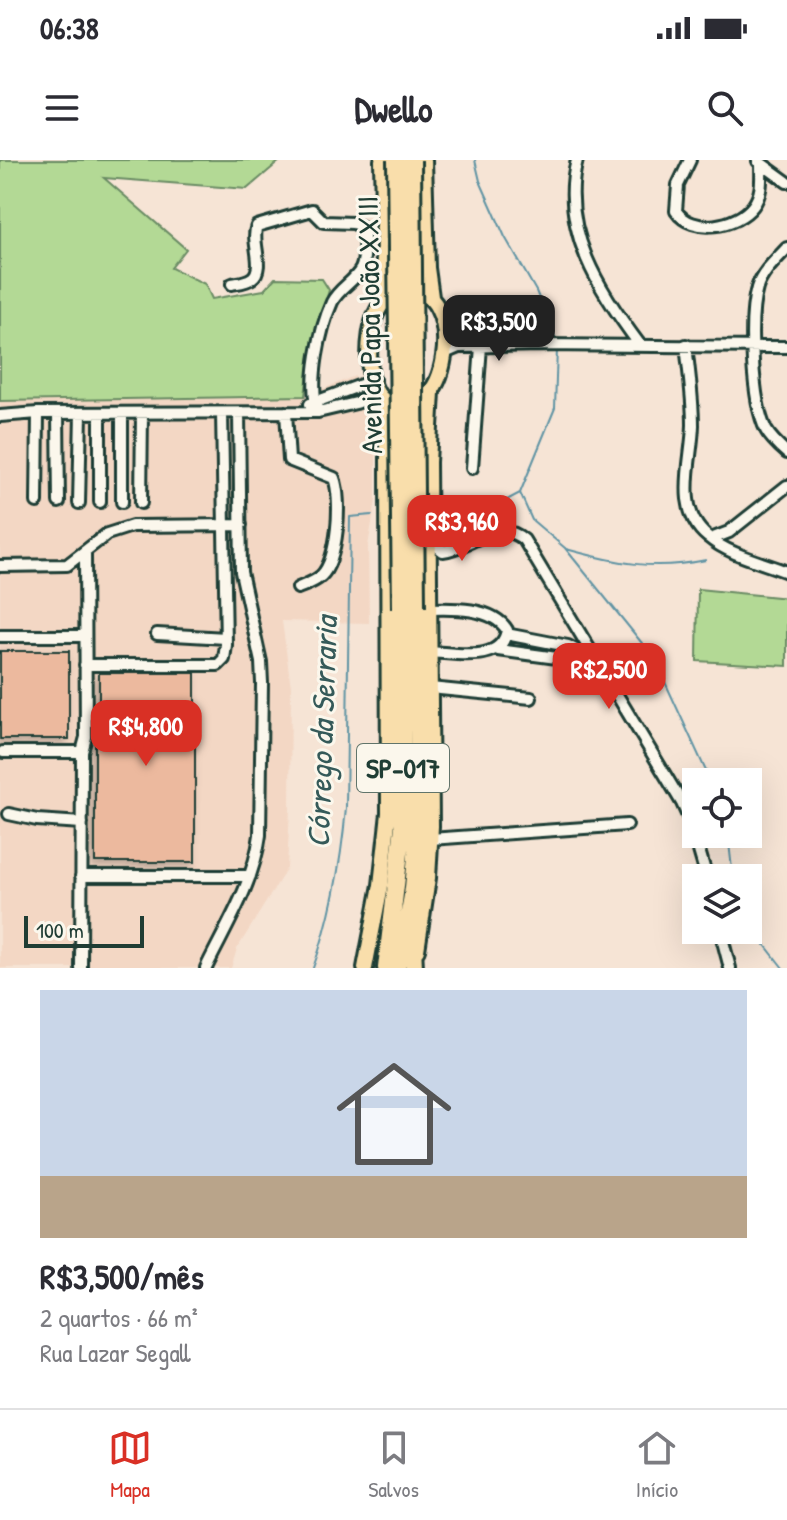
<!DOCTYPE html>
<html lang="pt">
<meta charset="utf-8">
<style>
body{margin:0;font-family:"Patrick Hand",sans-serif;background:#f2f2f3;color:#2b2b33;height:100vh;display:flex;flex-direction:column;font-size:30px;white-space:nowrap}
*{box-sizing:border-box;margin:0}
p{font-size:26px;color:#7c7c81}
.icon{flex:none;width:44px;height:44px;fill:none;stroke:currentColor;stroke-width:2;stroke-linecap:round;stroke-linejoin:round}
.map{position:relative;height:808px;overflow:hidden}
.sheet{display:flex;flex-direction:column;background:#fff;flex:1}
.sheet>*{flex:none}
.buttons{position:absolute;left:682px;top:608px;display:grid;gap:16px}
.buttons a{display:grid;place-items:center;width:80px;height:80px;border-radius:0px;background:#fff;box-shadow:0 8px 32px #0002;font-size:40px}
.scale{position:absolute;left:24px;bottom:20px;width:120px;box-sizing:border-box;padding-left:8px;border:4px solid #1f3d34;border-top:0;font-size:22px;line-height:28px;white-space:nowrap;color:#1f3d34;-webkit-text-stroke:6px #fbf7ec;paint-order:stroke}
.price{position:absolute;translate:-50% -68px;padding:0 18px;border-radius:16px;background:#d93025;color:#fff;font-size:26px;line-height:52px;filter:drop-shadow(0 2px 4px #0008)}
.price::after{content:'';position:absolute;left:50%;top:48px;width:24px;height:18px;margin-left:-12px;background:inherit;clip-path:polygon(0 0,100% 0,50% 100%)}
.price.current{background:#222;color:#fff}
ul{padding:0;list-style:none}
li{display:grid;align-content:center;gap:16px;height:424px;padding:0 40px}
li span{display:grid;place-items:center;height:248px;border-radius:0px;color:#555}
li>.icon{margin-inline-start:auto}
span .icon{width:144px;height:144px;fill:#fffc;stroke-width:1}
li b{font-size:34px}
.status{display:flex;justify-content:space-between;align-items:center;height:56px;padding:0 40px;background:#fff;direction:ltr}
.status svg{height:22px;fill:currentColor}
header{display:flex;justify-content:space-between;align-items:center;height:104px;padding:0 40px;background:#fff;font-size:36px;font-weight:800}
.dock{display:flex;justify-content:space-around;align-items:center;height:112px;border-top:2px solid #e1e1e2;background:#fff;font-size:22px;color:#7c7c81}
.dock a{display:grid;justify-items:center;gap:4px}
.dock .current{color:#d93025}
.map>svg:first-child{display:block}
.built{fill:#f3d7c4}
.green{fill:#b3d995;stroke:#698b64;stroke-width:2}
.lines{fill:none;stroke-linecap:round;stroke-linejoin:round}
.stream{stroke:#6194a4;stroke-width:2}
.building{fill:#ecb99e;stroke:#1f3d34;stroke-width:2;filter:url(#shadow)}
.minor-casing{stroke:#1f3d34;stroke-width:16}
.major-casing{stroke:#1f3d34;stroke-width:20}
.highway-casing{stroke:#1f3d34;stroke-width:22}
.minor{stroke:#fbf7ec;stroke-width:10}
.major{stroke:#f9deab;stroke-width:14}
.highway{stroke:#f9deab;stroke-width:16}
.highway-bridge-casing{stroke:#1f3d34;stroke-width:22;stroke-linecap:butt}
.highway-bridge{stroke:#f9deab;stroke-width:16}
.labels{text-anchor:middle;stroke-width:6;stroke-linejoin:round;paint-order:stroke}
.shield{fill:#fbf7ec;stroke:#61756b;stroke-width:2}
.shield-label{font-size:28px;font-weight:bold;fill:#1f3d34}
.street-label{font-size:30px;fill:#1f3d34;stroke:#fbf7ec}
.water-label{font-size:32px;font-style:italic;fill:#355a59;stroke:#fbf7ec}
</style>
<div class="status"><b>06:38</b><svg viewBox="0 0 49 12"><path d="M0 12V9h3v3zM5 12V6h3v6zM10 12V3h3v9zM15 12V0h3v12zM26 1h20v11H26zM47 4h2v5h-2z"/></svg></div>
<header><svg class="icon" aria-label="menu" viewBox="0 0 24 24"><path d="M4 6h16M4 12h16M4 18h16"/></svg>Dwello<svg class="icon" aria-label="search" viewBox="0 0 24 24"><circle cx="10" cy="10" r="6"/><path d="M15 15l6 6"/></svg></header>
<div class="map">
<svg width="787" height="808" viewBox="0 0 787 808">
<defs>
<filter id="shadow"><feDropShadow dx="-3.5" dy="3.5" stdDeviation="4" flood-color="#0004"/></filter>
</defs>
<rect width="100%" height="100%" fill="#f6e4d5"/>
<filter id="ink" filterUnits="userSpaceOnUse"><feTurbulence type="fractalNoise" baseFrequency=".0125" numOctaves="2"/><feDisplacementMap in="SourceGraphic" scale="16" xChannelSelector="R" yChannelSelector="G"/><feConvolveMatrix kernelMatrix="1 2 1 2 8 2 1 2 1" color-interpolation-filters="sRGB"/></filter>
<g filter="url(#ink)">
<path class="built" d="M 355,216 L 376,276 L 376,340 L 368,386 L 369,463 L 282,461 L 291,527 L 290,649 L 287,708 L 237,789 L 231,808 L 0,808 L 0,241 L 305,236 Z"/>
<path class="green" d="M 0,0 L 281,0 L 247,29 L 104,18 L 186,89 L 171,108 L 205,124 L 212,139 L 264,130 L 275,118 L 322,119 L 329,130 L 310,197 L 305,236 L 0,241 Z
M 698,429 L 787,438 L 787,506 L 697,501 Z"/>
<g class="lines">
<path class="stream" d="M 475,0 L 480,21 L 505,77 L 536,131 L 557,182
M 557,188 L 555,248 L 520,333 L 532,360 L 565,388 L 654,498 L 711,622
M 442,357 L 488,350 L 520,333
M 566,389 C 617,403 653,411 706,400
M 728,674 L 733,718
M 748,763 L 783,808
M 313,808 C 332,756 341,703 346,648 L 350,357 L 372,355"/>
</g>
<path class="building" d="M 0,491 L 69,491 L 69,579 L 0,579 Z
M 99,513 L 195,513 L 195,702 L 95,702 L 95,582 L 99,582 Z"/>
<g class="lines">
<defs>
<path id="minor" d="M 577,0 C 559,69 600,132 640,185
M 690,0 L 678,25 L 676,51 C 692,75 737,67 753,46 C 763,33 761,18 761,3
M 758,1 L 787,22
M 787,88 C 776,100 762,112 757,128 C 748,158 752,242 766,270 C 771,279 779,286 787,293
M 232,124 C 237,123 247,122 252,118 C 266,108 250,80 257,66 L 312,50 L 324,62 L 353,63 L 362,67 L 364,72 C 364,83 366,99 361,109 C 354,122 339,128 332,142 C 320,169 308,223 318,252
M 686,185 C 689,212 693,239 693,265 C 692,302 674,350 708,377 C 729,395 762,402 787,412
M 445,193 L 459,187 L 538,185 L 787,187
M 310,244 L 372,221
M 286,252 L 289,300 L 334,318 C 342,339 338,400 321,416 C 315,422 305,425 298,428
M 58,253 L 59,342
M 100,253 L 100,342
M 0,256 L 38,253 L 318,252 L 356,243 L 378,235
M 472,308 L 481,186
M 37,342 L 38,253
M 122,342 L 122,253
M 79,343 L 81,253
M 141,343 L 142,253
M 428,379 L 443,391 C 470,388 498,357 524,380 L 682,643 L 691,663 L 707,718
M 711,379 L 729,372 L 787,326
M 0,406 L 67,405 L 107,374 L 132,366 L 241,365
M 428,449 C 452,448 493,447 507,470 C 502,504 456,493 429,492
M 157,474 L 226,478
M 0,476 L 84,476
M 498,490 L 579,501 L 579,492 L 568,486 L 506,474
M 85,505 L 218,505 L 224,499 L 226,485 L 222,253
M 430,528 L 531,538
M 3,592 L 82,592
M 9,654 L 37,660 L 82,663
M 430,679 L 627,665
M 81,716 L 250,716
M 720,770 L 730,808
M 81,808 L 82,592 L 86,577 L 85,393
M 206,808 C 227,765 254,722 260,675 L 262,523 L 261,502 L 241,412 L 239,253"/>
<path id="major" d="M 424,0 L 427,108 L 431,137
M 401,128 C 473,122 449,279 385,241 C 364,229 367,173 376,154 C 381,142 390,135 401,128 Z
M 381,144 L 384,98 L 382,0
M 417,790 L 428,718 L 431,666 L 428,302 L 432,232
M 365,808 L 381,725 L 389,653 L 388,297 L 383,240"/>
<path id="highway" d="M 412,765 L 414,808
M 386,808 L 403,667 L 401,449
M 397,808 C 402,784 408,760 412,736 C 424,643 416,541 416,447"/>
</defs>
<use href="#minor" class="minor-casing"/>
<use href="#major" class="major-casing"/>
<use href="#highway" class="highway-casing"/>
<use href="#minor" class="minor"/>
<use href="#major" class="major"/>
<use href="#highway" class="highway"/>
<defs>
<path id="highway-bridge" d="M 396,0 L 401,449
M 412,0 L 416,447"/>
</defs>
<use href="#highway-bridge" class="highway-bridge-casing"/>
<use href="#highway-bridge" class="highway-bridge"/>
</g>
</g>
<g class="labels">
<rect class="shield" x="357" y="584" width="92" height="48" rx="6"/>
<g class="shield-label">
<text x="403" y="618">SP-017</text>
</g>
<g class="street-label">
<text transform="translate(370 165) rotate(-91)" y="10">Avenida Papa João XXIII</text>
</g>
<g class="water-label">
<text transform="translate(322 572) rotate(-88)" y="11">Córrego da Serraria</text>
</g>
</g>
</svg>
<div class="buttons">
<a><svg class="icon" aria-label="locate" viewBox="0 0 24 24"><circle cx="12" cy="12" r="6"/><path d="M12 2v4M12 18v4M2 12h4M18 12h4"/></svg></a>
<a><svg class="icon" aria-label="layers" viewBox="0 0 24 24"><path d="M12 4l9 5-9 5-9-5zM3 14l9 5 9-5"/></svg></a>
</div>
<div class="scale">100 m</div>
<b class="price current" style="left:499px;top:203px">R$3,500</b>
<b class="price" style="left:462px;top:403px">R$3,960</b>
<b class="price" style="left:609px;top:551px">R$2,500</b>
<b class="price" style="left:146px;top:608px">R$4,800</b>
</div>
<section class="sheet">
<ul>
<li><span style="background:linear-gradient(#c9d6e8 75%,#b9a48a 0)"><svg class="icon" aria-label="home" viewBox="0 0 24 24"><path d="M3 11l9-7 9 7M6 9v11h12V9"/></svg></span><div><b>R$3,500/mês</b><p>2 quartos · 66 m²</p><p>Rua Lazar Segall</p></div></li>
</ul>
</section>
<nav class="dock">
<a class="current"><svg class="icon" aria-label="map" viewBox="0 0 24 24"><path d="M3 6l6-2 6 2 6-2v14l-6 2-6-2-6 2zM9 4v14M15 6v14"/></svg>Mapa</a>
<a><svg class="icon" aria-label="saved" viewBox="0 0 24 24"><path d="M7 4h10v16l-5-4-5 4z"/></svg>Salvos</a>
<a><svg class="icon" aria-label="home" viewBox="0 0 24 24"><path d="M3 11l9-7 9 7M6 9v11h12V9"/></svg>Início</a>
</nav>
